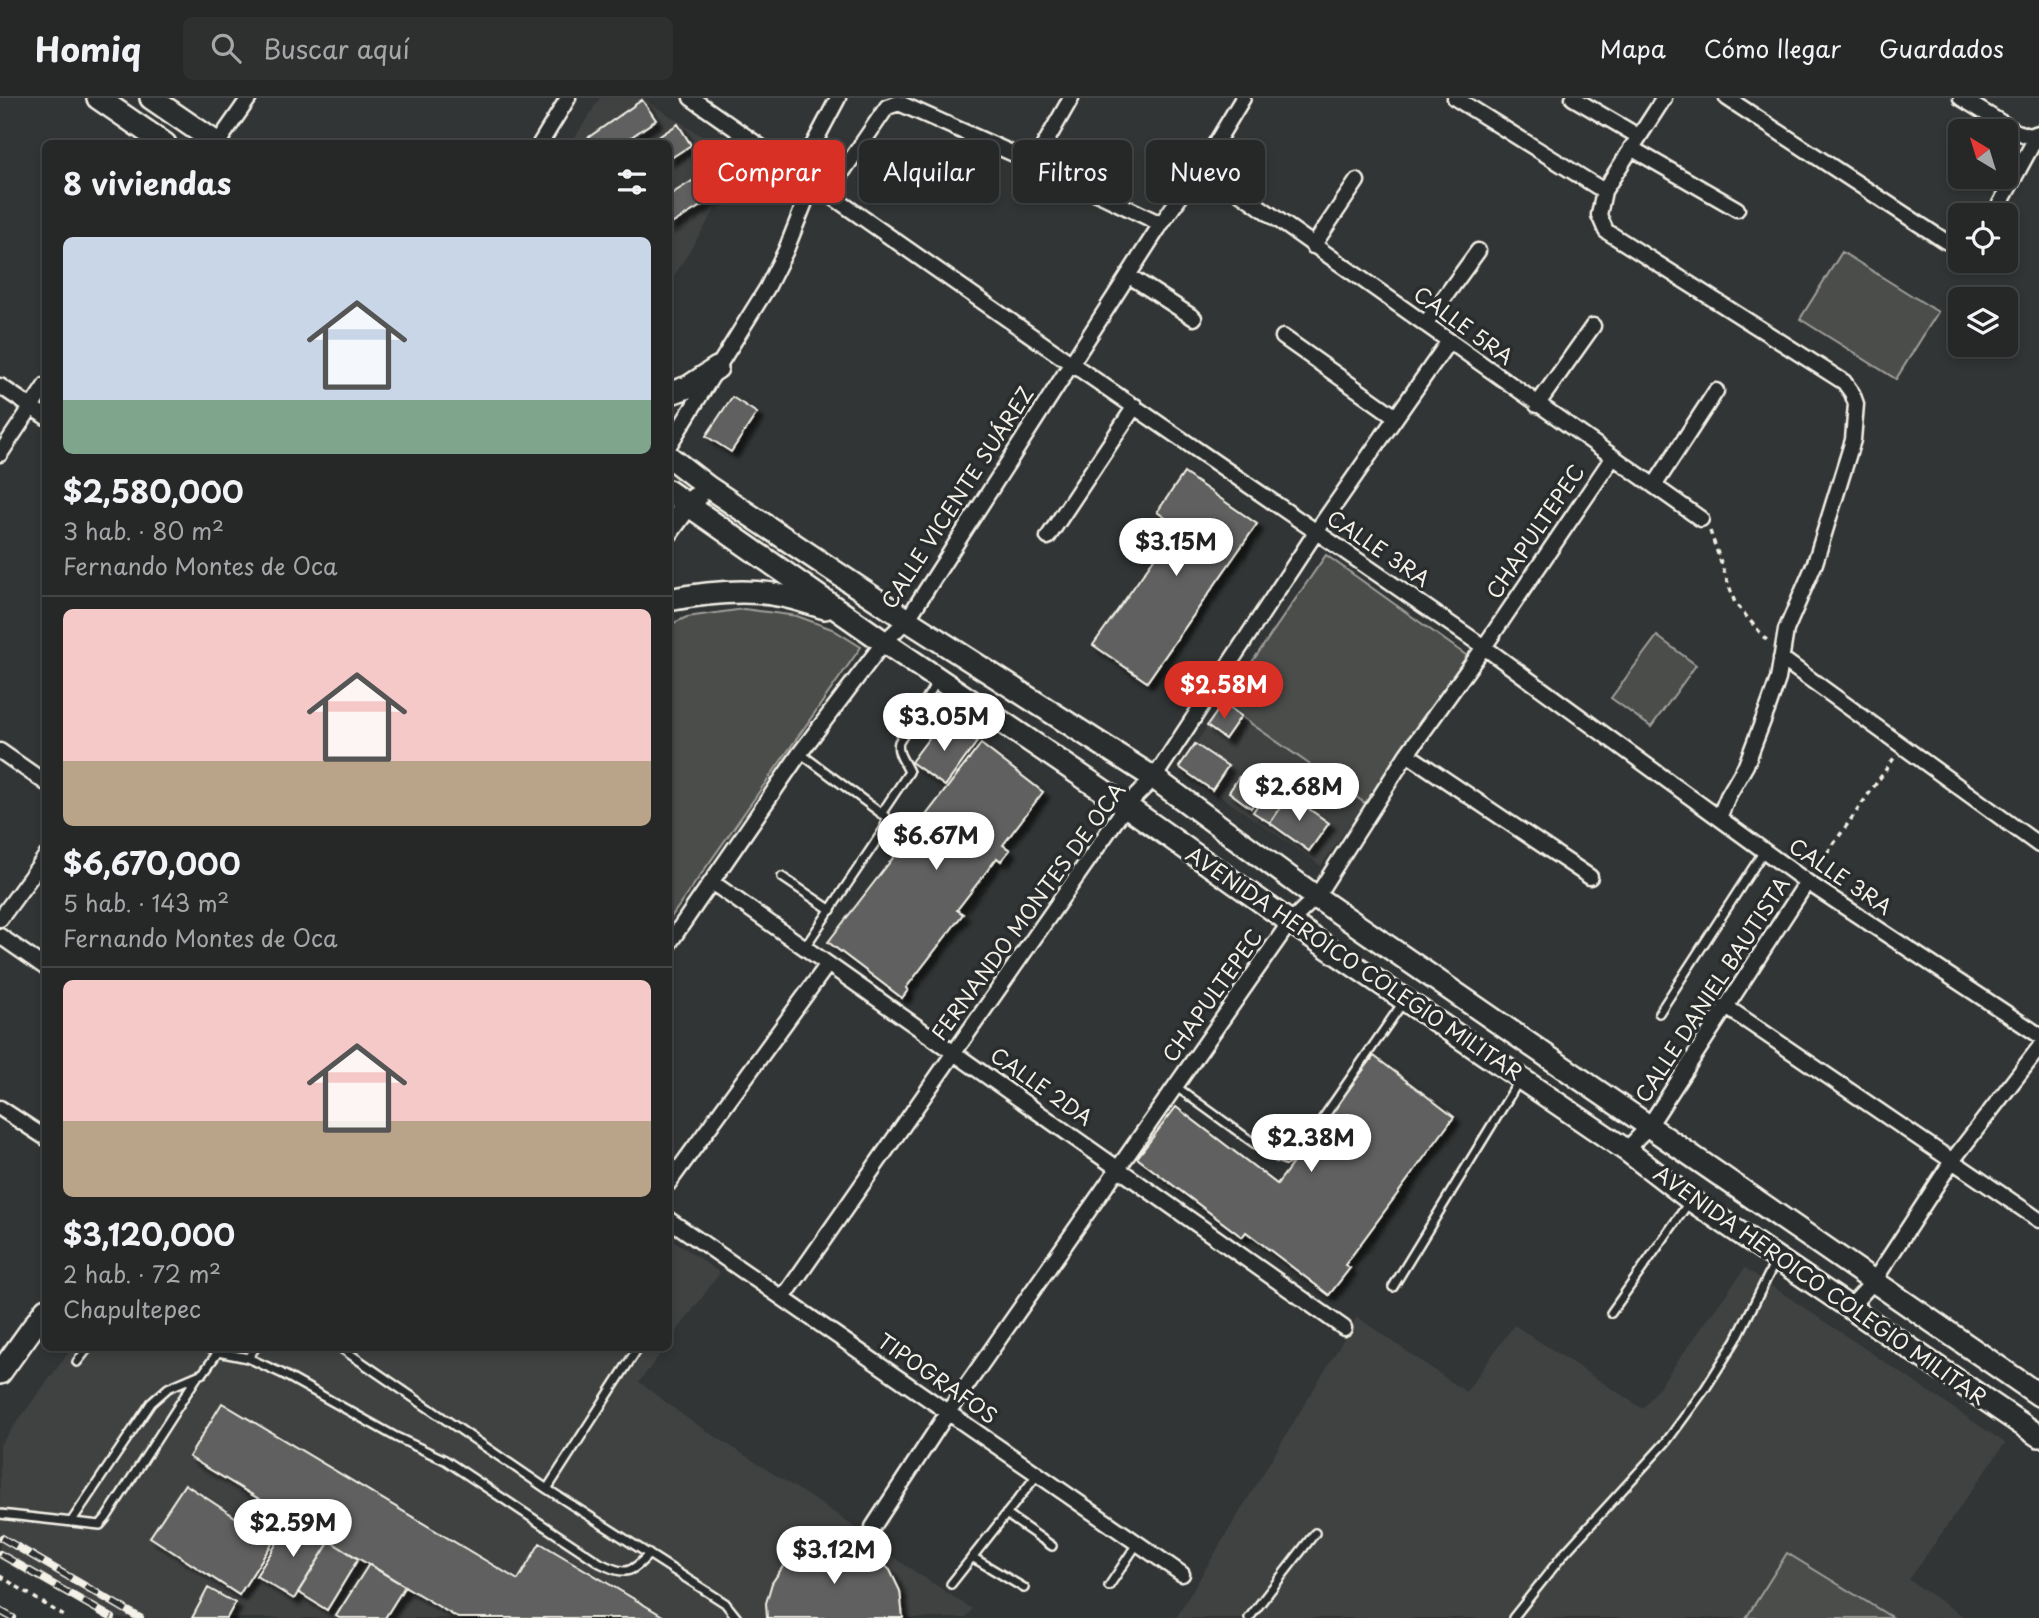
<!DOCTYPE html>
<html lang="es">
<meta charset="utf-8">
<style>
body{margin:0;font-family:"Playpen Sans",sans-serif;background:#2e3030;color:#f1f3f6;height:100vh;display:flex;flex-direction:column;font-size:26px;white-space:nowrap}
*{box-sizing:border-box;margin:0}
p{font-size:23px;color:#a4a6a8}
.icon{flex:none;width:38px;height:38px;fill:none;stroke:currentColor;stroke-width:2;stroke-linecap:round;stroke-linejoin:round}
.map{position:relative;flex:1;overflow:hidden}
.sheet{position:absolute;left:42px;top:42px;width:630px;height:1211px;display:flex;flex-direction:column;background:#262828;border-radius:10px;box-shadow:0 4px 10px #0003,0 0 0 2px #424445}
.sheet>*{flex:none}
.guide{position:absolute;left:693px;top:42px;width:665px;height:63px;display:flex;gap:14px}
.needle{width:46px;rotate:322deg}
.controls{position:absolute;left:1948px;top:21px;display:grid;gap:14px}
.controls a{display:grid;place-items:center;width:70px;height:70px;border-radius:10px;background:#262828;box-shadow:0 4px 10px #0003,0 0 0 2px #424445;font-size:35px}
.price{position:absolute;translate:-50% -60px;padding:0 16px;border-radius:24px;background:#fff;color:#222;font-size:23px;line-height:46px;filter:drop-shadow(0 2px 4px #0008)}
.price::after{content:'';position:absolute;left:50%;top:42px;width:21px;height:16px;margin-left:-10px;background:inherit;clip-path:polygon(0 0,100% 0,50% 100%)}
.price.current{background:#d93025;color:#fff}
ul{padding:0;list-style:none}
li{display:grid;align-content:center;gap:14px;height:371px;padding:0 21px}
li+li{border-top:2px solid #424445}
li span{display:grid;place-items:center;height:217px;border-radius:10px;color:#555}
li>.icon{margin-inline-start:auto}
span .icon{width:126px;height:126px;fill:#fffc;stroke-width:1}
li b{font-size:30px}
h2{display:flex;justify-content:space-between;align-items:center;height:84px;padding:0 21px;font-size:30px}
.pill{padding:0 24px;border-radius:10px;background:#262828;box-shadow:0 4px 10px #0003,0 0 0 2px #424445;font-size:24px;line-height:63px}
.pill.current{background:#d93025;color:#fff}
header{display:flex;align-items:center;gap:42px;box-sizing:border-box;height:98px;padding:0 35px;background:#262828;border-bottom:2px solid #424445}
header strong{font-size:33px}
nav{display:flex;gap:38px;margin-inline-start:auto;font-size:24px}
.search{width:490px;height:63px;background:#2e3030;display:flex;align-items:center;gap:18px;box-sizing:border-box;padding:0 24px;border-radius:10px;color:#a4a6a8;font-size:26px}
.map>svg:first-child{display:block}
.built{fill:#404242}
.green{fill:#4b4d4c;stroke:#a09f9a;stroke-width:2}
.building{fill:#5f605f;stroke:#f4f1e8;stroke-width:2;filter:url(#shadow)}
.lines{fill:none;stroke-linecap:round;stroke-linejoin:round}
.lane-casing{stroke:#f4f1e8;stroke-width:12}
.street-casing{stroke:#f4f1e8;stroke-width:19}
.primary-casing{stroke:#f4f1e8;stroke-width:26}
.path{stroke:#f4f1e8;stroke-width:3.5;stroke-dasharray:5 5;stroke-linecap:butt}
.lane{stroke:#2a2d2e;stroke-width:7}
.street{stroke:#2a2d2e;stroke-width:14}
.primary{stroke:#2a2d2e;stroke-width:21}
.rail-casing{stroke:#f4f1e8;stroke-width:8}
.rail{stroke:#2a2d2e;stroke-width:5;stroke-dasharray:16;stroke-linecap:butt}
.labels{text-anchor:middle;stroke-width:7;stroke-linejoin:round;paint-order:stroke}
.street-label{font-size:21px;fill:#f4f1e8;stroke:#2a2d2e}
</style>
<header>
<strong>Homiq</strong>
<div class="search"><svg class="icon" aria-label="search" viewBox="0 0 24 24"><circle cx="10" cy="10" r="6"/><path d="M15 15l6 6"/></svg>Buscar aquí</div>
<nav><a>Mapa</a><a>Cómo llegar</a><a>Guardados</a></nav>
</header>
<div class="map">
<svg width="2039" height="1520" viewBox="0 0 2039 1520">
<defs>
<filter id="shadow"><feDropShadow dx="6" dy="6" stdDeviation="2" flood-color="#0009"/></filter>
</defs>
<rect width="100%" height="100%" fill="#323535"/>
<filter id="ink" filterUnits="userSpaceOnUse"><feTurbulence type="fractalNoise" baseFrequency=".0143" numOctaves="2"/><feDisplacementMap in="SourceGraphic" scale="14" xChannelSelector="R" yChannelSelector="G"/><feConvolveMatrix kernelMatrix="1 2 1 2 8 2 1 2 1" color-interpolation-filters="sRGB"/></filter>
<g filter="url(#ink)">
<path class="built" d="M 600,0 L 642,0 L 744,65 L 669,186 L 668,46 L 571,46 Z
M 1223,606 L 1365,705 L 1321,768 L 1179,669 Z
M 669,1139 L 720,1175 L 669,1244 Z
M 1745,1170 L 2005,1345 L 1909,1482 L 1966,1520 L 1176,1520 L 1357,1219 L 1466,1294 L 1514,1227 L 1643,1311 Z
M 72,1250 L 665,1250 L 639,1284 L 688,1321 L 838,1417 L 902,1465 L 972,1511 L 966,1520 L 104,1520 L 0,1462 L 0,1347 Z"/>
<path class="green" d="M 1842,154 L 1938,214 L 1896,281 L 1800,221 Z
M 1326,457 L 1470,560 L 1365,705 L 1223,606 Z
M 744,511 L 797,518 L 832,531 L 861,549 L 669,822 L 669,527 L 687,519 Z
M 1657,538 L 1696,567 L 1651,629 L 1611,600 Z
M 1787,1455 L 1893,1520 L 1746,1520 Z"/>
<path class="building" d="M 642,2 L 656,22 L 621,46 L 579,46 Z
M 678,26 L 691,47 L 668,62 L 668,46 L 648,46 Z
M 713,70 L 727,92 L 668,128 L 668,98 Z
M 732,299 L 757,315 L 731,354 L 706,338 Z
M 1184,375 L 1257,426 L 1147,584 L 1093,547 L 1177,428 L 1157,414 Z
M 1223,605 L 1241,618 L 1225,641 L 1207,628 Z
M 938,628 L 955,628 L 977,644 L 945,688 L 911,664 Z
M 981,646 L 1043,694 L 1003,747 L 1010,752 L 1001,763 L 997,760 L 957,812 L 963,816 L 906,890 L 908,892 L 902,900 L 828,844 Z
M 1195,646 L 1228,668 L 1212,692 L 1179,669 Z
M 1239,679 L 1252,689 L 1248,694 L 1257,700 L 1251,710 L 1229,694 Z
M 1269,690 L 1287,701 L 1270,725 L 1253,714 Z
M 1289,697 L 1329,725 L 1309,753 L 1270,725 Z
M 1374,958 L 1454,1019 L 1345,1167 L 1350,1170 L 1329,1197 L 1246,1134 L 1242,1139 L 1137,1060 L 1176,1009 L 1277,1086 Z
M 222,1305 L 518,1482 L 540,1445 L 666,1520 L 458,1520 L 189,1359 Z
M 185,1386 L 273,1444 L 239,1497 L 150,1439 Z
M 293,1420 L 330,1443 L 294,1501 L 256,1478 Z
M 330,1443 L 358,1461 L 327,1512 L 298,1494 Z
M 826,1445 L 850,1447 L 872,1456 L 890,1472 L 900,1493 L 903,1520 L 767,1520 L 766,1505 L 772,1485 L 784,1467 L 804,1452 Z
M 369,1466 L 405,1488 L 385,1520 L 339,1520 L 336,1518 Z
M 208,1490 L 235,1505 L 227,1520 L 192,1520 Z"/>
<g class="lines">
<defs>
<path id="lane" d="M 800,655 L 886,719 L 885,730 L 805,849
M 881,716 L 909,674 C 905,664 896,655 899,644 L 938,582
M 782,779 L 831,812
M 1659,915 L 1764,753
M 1175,988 L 1269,1056 L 1286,1062 L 1301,1052 L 1404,903
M 1393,1189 L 1520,981
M 1611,1215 L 1690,1103
M 209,1250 L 218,1254 L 248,1260 L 281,1275 L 396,1339 L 445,1362 L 600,1465 C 624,1477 630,1477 649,1456
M 341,1250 L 547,1391 L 725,1505 L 737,1520
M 248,1260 L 255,1250
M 77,1264 L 88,1250
M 547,1391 L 638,1250
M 0,1416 L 100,1427 L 106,1420 L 197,1279
M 1006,1416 L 1052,1448
M 71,1424 L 151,1305 L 168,1290 L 203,1275 L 221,1250
M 972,1459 L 1024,1490
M 951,1486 L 1038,1376
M 1109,1488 L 1137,1446
M 1249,1520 L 1315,1435
M 1513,1520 L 1563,1457 L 1666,1344 L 1705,1291 L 1736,1242 L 1775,1164"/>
<path id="street" d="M 691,0 L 1072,266 L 1484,549 L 1807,784 L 2039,937
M 1455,0 L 1604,93
M 1573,0 L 1638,38
M 1664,0 L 1604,93 L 1599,117 L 1606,133 L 1844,284 L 1852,295 L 1856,306 L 1853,342 L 1815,465 L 1786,532 L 1778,581 L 1769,607 L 1746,667 L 1728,698 L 1719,720
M 1727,0 L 1945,143 L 1960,149
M 1961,0 L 2015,33 L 2028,38 L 2039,35
M 217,46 L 249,0
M 540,46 L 568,0
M 1631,50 L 1737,111
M 1034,65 L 1071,0
M 1202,68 L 1701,421
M 828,95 L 887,9 L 899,5 L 1034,65 L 1161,126
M 1994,117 L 2038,36
M 1313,148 L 1357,83
M 1128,177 L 1194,220
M 1425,226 L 1478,153
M 1283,239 L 1396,319
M 0,288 L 46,319
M 1537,307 L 1593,228
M 668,349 L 767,190 L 786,152 L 805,104 L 805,93 L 800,72 L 838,0
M 0,356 L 46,287
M 1654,388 L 1716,293
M 1048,439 L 1135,308
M 1781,560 L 2039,747
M 0,653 L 46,685
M 1407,656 L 1590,779
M 713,785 L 1344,1230
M 0,821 L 46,758
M 0,838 L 46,870
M 668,847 L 800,655 L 884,544 L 907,522 L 1161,126 L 1202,68 L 1243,0
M 1725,908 L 2039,1122
M 0,1010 L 46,1040
M 1626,1052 L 1649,1028 L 1807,784
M 668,1086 L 828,866
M 668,1121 L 1182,1476
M 783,1200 L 1126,708 L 1154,680 L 1316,434 L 1449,243
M 1850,1209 L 1874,1183 L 1952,1063 L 2039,950
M 873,1429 L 948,1314 L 1290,824 L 1316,799 L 1407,656 L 1484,549 L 1613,359"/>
<path id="primary" d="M 98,0 L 165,46
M 151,0 L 218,46
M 668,296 L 688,289 L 717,270
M 668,358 L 708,389 L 907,522 L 1154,680 L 1316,799 L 2039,1297
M 668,393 L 884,544 L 1126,708 L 1290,824 L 1626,1052 L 1691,1102 L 2039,1338
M 668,433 L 687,407 L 696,400
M 668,502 C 705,495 746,490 783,498 C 797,501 811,506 825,510
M 0,1275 L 46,1211"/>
</defs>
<use href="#lane" class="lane-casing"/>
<use href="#street" class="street-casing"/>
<use href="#primary" class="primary-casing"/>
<path class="path" d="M 1710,433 L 1735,505 L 1769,545
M 1816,771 L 1894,660
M 0,1478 L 67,1520"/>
<use href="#lane" class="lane"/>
<use href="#street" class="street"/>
<use href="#primary" class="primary"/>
<defs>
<path id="rail" d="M 2,1440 L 140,1520
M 0,1456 L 112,1520
M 0,1513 L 13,1520"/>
</defs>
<use href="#rail" class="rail-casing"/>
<use href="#rail" class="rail"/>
</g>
</g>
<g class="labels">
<g class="street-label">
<text transform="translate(1463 228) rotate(36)" y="7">CALLE 5RA</text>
<text transform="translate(958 400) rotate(-57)" y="7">CALLE VICENTE SUÁREZ</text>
<text transform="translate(1536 434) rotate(-56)" y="7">CHAPULTEPEC</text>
<text transform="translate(1378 451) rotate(34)" y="7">CALLE 3RA</text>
<text transform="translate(1840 779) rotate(34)" y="7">CALLE 3RA</text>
<text transform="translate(1029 814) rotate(-54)" y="7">FERNANDO MONTES DE OCA</text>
<text transform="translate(1354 866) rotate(34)" y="7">AVENIDA HEROICO COLEGIO MILITAR</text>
<text transform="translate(1713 892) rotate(-57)" y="7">CALLE DANIEL BAUTISTA</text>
<text transform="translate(1213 898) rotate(-55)" y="7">CHAPULTEPEC</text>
<text transform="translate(1041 989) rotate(35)" y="7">CALLE 2DA</text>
<text transform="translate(1820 1188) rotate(35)" y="7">AVENIDA HEROICO COLEGIO MILITAR</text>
<text transform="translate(937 1281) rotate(35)" y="7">TIPOGRAFOS</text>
</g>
</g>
</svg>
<div class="controls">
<a><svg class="needle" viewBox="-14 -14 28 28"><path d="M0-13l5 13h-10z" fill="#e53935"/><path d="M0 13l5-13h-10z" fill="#a4a6a8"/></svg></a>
<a><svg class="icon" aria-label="locate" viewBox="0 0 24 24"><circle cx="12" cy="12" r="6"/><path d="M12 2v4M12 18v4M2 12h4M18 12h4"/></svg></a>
<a><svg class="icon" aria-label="layers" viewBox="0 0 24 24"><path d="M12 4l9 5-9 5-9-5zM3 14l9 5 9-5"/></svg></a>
</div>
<b class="price" style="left:1176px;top:480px">$3.15M</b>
<b class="price current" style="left:1224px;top:623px">$2.58M</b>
<b class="price" style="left:944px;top:655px">$3.05M</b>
<b class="price" style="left:1299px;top:725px">$2.68M</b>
<b class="price" style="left:936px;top:774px">$6.67M</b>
<b class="price" style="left:1311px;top:1076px">$2.38M</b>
<b class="price" style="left:293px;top:1461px">$2.59M</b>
<b class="price" style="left:834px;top:1488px">$3.12M</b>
<div class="guide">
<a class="pill current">Comprar</a>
<a class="pill">Alquilar</a>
<a class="pill">Filtros</a>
<a class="pill">Nuevo</a>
</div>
<section class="sheet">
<h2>8 viviendas<svg class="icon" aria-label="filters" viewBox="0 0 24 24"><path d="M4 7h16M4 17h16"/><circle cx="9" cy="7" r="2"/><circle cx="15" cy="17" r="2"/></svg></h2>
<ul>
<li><span style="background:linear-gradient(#c9d6e8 75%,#7fa58c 0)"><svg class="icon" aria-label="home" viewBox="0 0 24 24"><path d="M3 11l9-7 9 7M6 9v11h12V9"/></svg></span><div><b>$2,580,000</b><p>3 hab. · 80 m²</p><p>Fernando Montes de Oca</p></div></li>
<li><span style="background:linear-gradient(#f6c9c9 70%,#b9a48a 0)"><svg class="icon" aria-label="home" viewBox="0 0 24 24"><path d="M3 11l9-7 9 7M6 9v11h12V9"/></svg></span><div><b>$6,670,000</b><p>5 hab. · 143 m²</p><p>Fernando Montes de Oca</p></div></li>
<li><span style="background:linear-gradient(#f6c9c9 65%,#b9a48a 0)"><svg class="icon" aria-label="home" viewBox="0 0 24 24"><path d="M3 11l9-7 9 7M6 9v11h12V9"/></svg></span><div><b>$3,120,000</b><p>2 hab. · 72 m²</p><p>Chapultepec</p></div></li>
</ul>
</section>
</div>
